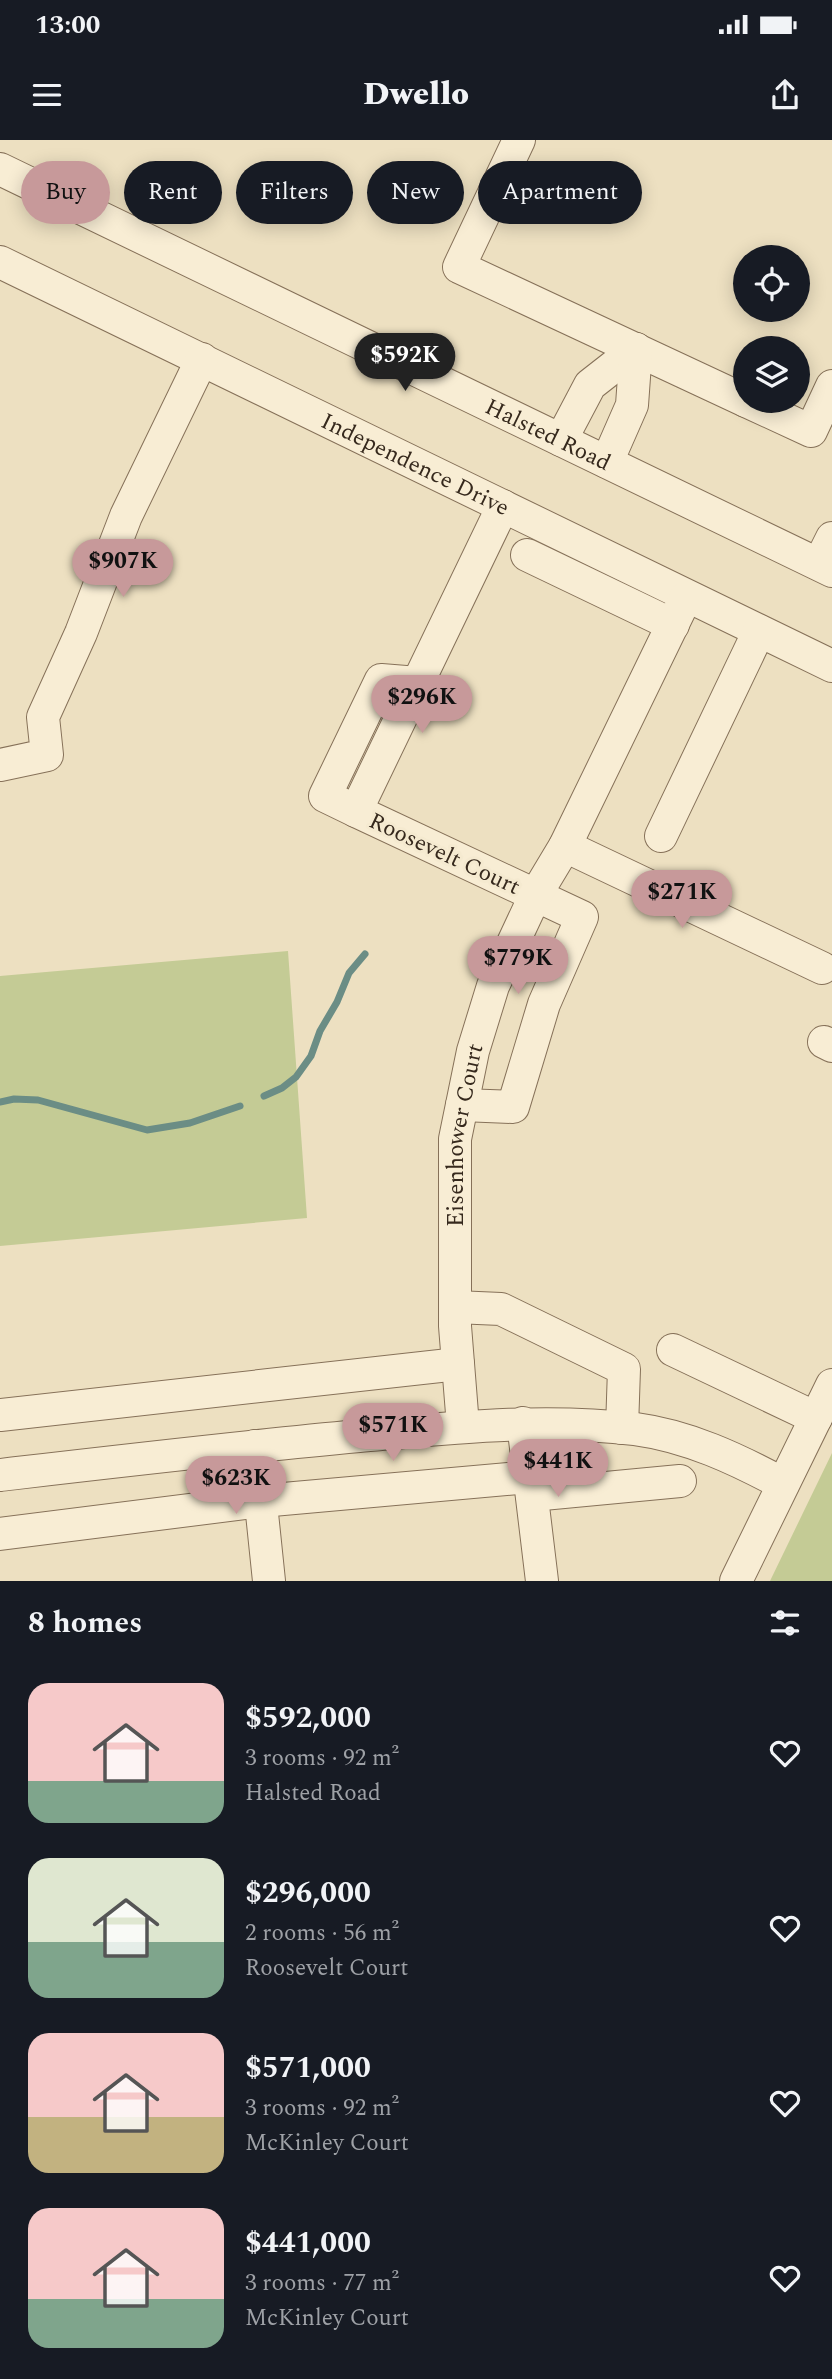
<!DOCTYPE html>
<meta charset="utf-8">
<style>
body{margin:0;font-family:Spectral,serif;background:#20242c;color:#f1f3f6;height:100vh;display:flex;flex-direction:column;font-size:26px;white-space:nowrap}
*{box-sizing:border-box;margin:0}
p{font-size:23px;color:#9ea1a6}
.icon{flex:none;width:38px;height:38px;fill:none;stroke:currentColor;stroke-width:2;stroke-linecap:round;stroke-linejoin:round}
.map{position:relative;height:1441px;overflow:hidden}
.drawer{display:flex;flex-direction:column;background:#171b24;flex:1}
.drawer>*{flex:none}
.banner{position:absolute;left:21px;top:21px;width:791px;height:63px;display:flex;gap:14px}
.fabs{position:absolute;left:733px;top:105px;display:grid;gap:14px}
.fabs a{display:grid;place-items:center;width:77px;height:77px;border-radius:50%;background:#171b24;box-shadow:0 4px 18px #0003;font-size:35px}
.price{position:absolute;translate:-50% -60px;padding:0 16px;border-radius:24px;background:#c7999a;color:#111;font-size:23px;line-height:46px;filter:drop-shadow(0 2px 4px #0008)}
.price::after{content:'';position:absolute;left:50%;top:42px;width:21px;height:16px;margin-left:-10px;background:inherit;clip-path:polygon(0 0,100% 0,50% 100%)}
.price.selected{background:#222;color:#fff}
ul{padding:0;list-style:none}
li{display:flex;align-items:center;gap:21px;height:175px;padding:0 28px}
li span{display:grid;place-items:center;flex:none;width:196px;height:140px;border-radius:21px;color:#555}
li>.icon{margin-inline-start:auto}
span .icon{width:84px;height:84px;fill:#fffc;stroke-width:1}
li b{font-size:30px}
h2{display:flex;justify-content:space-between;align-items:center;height:84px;padding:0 28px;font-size:30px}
.tag{padding:0 24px;border-radius:32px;background:#171b24;box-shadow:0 4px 18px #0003;font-size:24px;line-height:63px}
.tag.selected{background:#c7999a;color:#111}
.status{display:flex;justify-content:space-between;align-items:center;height:49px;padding:0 35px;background:#171b24;direction:ltr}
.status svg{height:19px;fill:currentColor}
header{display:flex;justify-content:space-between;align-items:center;height:91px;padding:0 28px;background:#171b24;font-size:32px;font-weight:800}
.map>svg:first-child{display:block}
.green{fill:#c4cb95}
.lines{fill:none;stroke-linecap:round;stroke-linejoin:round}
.stream{stroke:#6b8d85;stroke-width:7}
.minor-casing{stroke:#867159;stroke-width:34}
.minor{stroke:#f8edd4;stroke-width:32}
.labels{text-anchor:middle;stroke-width:6;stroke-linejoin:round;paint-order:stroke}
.street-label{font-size:23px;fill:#36291d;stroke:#f5ead0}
</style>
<div class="status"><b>13:00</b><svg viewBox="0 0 49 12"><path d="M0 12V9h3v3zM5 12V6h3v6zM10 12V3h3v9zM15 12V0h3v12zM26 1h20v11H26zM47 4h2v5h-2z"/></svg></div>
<header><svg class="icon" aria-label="menu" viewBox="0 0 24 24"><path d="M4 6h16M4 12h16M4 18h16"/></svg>Dwello<svg class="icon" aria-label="share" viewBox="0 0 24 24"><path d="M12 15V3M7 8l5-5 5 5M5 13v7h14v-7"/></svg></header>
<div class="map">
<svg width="832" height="1441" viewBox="0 0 832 1441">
<rect width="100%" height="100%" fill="#ede0c1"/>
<path class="green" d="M 288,811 L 307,1078 L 0,1106 L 0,836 Z
M 832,1313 L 832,1441 L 770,1441 Z"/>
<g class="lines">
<path class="stream" d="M 264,956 L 282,948 L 296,937 L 311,916 L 320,891 L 337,862 L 349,833 L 365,814
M 0,962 L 14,959 L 38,960 L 147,990 L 190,983 L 240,966"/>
<defs>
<g id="minor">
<path d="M 519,0 L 459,127 L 746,261"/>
<path id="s1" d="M 0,29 L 832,431"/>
<path id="s2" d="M 0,122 L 832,526"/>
<path d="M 746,261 L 811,291 L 832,246"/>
<path d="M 561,300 L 590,245 L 636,209"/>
<path d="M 607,322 L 632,265 L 636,209"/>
<path d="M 527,415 L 673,485"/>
<path d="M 819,424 L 832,398"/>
<path d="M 0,625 L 47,615 L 43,577 L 81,493 L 126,376 L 202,219"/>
<path d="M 356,671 L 325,656 L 381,540 L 418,543"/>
<path d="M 661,696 L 759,491"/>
<path d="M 565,706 L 822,828"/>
<path d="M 824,902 L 832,906"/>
<path d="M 462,965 L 513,967 L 544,864 L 582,777 L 356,671 L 503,366"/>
<path d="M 455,1167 L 501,1169 L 624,1229 L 622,1288"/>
<path d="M 673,1210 L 816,1278"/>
<path d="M 0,1275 L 458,1224"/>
<path d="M 523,1283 L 542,1441"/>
<path id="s3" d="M 463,1286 L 455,1186 L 455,999 L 473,911 L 493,846 L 535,756 L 565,706 L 686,457"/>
<path d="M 255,1306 L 269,1441"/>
<path d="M 0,1335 C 120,1321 239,1307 359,1296 C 451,1288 542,1278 635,1289 C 688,1296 737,1319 783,1344"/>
<path d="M 532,1355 L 680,1341"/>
<path d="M 0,1394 L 261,1361 L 529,1337"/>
<path d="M 736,1441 L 832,1245"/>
</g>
</defs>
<use href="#minor" class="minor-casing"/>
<use href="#minor" class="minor"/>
</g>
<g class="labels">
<g class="street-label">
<text dy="8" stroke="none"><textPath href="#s1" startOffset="609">Halsted Road</textPath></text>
<text dy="8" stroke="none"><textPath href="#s2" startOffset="462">Independence Drive</textPath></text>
<text transform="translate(445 713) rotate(25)" y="8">Roosevelt Court</text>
<text dy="8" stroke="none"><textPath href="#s3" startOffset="292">Eisenhower Court</textPath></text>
</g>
</g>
</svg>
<div class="fabs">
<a><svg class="icon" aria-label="locate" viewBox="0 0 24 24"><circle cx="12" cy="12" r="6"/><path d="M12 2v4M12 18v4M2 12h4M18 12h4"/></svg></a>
<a><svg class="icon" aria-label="layers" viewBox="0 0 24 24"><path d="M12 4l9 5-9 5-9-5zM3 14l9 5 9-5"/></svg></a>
</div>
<b class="price selected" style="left:405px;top:253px">$592K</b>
<b class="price" style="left:123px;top:459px">$907K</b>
<b class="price" style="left:422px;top:595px">$296K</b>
<b class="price" style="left:682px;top:790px">$271K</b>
<b class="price" style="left:518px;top:856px">$779K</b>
<b class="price" style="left:393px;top:1323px">$571K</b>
<b class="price" style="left:558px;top:1359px">$441K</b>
<b class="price" style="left:236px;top:1376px">$623K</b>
<div class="banner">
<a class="tag selected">Buy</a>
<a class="tag">Rent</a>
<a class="tag">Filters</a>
<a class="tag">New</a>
<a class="tag">Apartment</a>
</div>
</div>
<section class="drawer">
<h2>8 homes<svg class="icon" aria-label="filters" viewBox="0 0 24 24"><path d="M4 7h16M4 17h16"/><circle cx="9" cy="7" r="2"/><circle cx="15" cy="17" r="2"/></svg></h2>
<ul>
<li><span style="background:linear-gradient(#f6c9c9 70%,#7fa58c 0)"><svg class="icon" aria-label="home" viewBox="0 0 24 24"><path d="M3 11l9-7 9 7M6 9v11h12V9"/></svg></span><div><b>$592,000</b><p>3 rooms · 92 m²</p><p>Halsted Road</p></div><svg class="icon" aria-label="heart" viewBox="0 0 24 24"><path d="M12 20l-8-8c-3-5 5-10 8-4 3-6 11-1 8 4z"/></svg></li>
<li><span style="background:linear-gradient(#dfe7d0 60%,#7fa58c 0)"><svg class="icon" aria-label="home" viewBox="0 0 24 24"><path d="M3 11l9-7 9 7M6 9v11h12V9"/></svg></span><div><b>$296,000</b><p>2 rooms · 56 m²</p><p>Roosevelt Court</p></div><svg class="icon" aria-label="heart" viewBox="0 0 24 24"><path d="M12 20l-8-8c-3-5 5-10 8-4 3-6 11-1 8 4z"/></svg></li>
<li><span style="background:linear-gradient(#f6c9c9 60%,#c2b280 0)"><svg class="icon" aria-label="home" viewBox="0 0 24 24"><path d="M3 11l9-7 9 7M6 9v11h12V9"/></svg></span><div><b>$571,000</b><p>3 rooms · 92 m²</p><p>McKinley Court</p></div><svg class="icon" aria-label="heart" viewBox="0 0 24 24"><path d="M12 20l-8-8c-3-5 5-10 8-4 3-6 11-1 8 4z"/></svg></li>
<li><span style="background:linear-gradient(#f6c9c9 65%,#7fa58c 0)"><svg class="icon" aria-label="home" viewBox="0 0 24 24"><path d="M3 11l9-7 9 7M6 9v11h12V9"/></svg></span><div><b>$441,000</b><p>3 rooms · 77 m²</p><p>McKinley Court</p></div><svg class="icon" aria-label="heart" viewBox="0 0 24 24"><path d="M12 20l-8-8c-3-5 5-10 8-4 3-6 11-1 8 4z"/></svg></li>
</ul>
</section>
